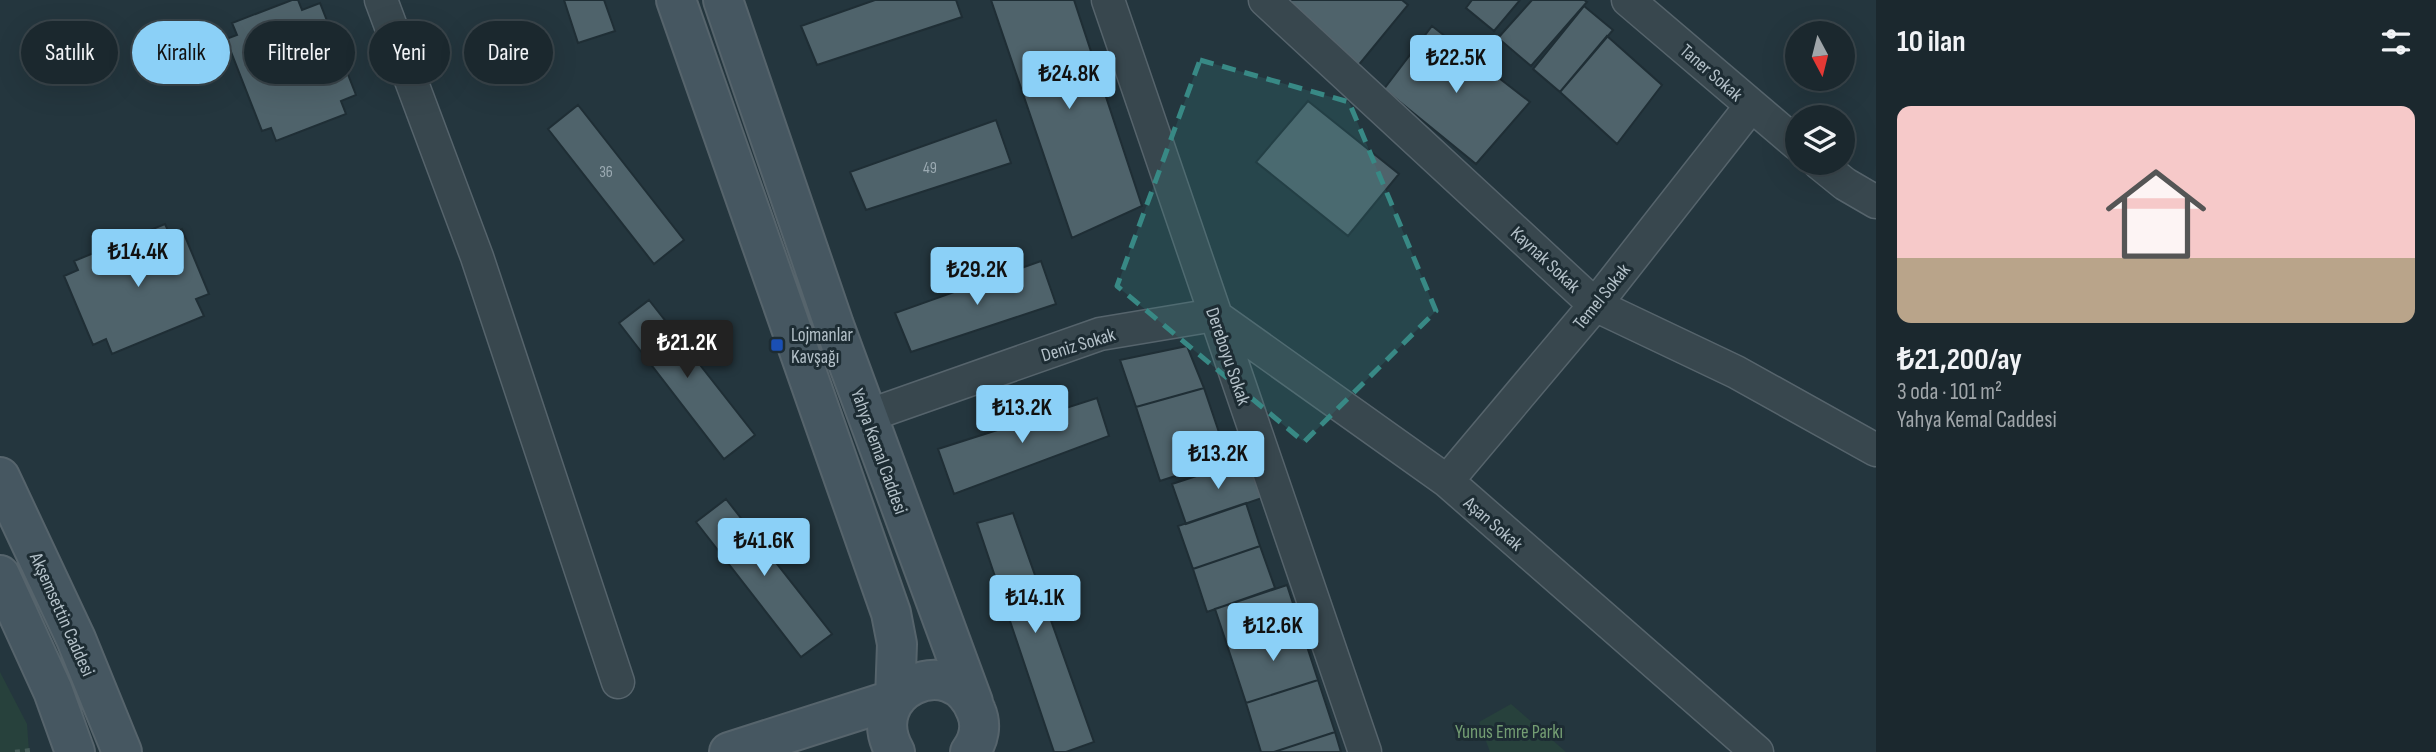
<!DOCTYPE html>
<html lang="tr">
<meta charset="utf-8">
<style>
body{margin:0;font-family:"Sofia Sans Condensed",sans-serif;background:#28343a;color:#f1f3f6;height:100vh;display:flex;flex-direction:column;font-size:26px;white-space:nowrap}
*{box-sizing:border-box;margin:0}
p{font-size:23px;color:#a0a6aa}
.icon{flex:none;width:38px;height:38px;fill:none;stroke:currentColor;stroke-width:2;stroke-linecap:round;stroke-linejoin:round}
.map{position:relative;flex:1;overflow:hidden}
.panel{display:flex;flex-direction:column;background:#1b282e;width:560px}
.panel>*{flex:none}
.guide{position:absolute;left:21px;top:21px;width:665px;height:63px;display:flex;gap:14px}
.needle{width:46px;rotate:173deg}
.fabs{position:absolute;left:1785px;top:21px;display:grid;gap:14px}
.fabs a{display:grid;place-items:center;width:70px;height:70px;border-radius:50%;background:#1b282e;box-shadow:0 7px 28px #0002,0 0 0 2px #39444a;font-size:35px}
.price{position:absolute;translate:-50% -60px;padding:0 16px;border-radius:7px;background:#8bd0f7;color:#111;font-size:23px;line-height:46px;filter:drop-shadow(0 2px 4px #0008)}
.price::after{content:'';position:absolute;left:50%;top:42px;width:21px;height:16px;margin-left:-10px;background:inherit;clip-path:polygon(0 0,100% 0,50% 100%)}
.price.active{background:#222;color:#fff}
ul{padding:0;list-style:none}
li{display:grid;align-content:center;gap:14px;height:371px;padding:0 21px}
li+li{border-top:2px solid #39444a}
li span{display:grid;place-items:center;height:217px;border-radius:14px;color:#555}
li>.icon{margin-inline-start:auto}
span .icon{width:126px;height:126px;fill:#fffc;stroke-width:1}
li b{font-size:30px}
h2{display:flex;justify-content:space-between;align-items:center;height:84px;padding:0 21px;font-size:30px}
.chip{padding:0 24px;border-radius:32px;background:#1b282e;box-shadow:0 7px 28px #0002,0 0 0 2px #39444a;font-size:24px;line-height:63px}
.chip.active{background:#8bd0f7;color:#111}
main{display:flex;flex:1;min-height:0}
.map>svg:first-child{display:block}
.green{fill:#27413c}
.building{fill:#4f636b;stroke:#1f2e35;stroke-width:2}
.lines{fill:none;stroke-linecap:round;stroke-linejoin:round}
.street-casing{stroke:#56646c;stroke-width:35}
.secondary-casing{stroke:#56646c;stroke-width:42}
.path{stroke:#465d5a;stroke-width:4.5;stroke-dasharray:5 5;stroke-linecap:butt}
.street{stroke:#38474e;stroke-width:32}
.secondary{stroke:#465761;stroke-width:38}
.marked{fill:#388985;fill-opacity:0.2;stroke:#388985;stroke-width:5;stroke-dasharray:14 9;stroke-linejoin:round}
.transit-dot{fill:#1a4fb4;stroke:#1d2c33;stroke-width:2.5}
.labels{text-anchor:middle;stroke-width:6;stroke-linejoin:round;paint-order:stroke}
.number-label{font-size:16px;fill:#9baab2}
.street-label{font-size:19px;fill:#b4c1c9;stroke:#1d2c33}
.poi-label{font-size:19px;fill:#b4c1c9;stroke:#1d2c33;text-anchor:start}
.park-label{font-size:19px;fill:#749e73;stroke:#1d2c33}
</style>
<main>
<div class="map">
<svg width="1876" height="752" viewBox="0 0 1876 752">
<rect width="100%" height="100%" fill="#24363e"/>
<path class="green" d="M 0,672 L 27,724 L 29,752 L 0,752 Z
M 1511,704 L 1566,752 L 1490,752 L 1479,722 Z"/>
<path class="building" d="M 292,0 L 298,0 L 302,10 L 320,3 L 356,95 L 341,101 L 346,114 L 276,141 L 271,128 L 262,131 L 226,39 L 237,35 L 232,23 Z
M 564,0 L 604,0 L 615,31 L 578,43 Z
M 875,0 L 956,0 L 962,17 L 817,65 L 801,26 Z
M 991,0 L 1074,0 L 1142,206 L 1072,238 Z
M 1283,0 L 1402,0 L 1408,5 L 1357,67 Z
M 1472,0 L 1520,0 L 1494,31 L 1466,8 Z
M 1532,0 L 1584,0 L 1587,2 L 1531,66 L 1498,38 Z
M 1584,6 L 1613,30 L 1560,92 L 1533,69 Z
M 1432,26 L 1530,102 L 1476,164 L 1384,89 Z
M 1607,36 L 1662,85 L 1617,144 L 1560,92 Z
M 1308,101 L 1399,174 L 1348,236 L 1256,162 Z
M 578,105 L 684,240 L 654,264 L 548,129 Z
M 996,120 L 1011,163 L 866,210 L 850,172 Z
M 165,224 L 170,235 L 182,229 L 209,294 L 196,299 L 204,316 L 112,354 L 106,339 L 93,345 L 64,276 L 78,270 L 74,261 Z
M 1041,261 L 1056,304 L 911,352 L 895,313 Z
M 649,300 L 755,435 L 724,459 L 619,323 Z
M 1187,346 L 1204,388 L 1136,407 L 1120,360 Z
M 1204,388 L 1228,459 L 1160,481 L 1136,407 Z
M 1097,398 L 1109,436 L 954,494 L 938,449 Z
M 1251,458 L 1265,497 L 1186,524 L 1172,484 Z
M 726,499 L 832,634 L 801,657 L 696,522 Z
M 1246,503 L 1260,546 L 1193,569 L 1178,526 Z
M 1013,513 L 1094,742 L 1066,752 L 1054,752 L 977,523 Z
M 1260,546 L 1275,588 L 1207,612 L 1193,569 Z
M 1287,585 L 1299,622 L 1227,645 L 1215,609 Z
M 1299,622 L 1318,680 L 1246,703 L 1227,645 Z
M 1318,680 L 1335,732 L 1274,752 L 1261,752 L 1246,703 Z
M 1335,732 L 1341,752 L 1274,752 Z"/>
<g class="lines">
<defs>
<path id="street" d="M 381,0 L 477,257 L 618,682
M 1108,0 L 1365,752
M 1265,0 L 1595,305 L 1736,372 L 1876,450
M 1628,0 L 1797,144
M 1819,163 L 1845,184 L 1876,202
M 867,416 L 1100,334 L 1214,315 L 1447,481 L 1757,752
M 1447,481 L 1595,305 L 1751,106"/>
<path id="secondary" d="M 676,0 L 891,613 L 897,644 L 895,699
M 723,0 L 834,325 L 973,702
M 0,477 L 76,639 L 122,752
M 0,575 L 53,691 L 75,752
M 729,752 L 895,699
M 895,752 C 860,691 952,648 976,711 C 982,725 979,740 970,752"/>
</defs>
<use href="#street" class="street-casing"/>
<use href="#secondary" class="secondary-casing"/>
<path class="path" d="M 15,752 L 33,750"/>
<use href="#street" class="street"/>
<use href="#secondary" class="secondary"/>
</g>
<path class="marked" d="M 1200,60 L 1349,102 L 1436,311 L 1304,442 L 1117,286 Z"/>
<rect class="transit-dot" x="770" y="338" width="14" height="14" rx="3.5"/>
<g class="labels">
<g class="number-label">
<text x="930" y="173">49</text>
<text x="606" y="177">36</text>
</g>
<g class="street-label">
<text transform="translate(1712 72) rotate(41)" y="7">Taner Sokak</text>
<text transform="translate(1546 259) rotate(43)" y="7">Kaynak Sokak</text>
<text transform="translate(1601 296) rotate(-51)" y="7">Temel Sokak</text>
<text transform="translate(1078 344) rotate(-17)" y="7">Deniz Sokak</text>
<text transform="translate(1229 356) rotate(71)" y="7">Dereboyu Sokak</text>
<text transform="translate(880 451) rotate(70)" y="7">Yahya Kemal Caddesi</text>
<text transform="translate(1494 523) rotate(41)" y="7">Aşan Sokak</text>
<text transform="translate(63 614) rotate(66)" y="7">Akşemsettin Caddesi</text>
</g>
<g class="poi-label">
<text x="791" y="341">Lojmanlar<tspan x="791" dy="22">Kavşağı</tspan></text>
</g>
<g class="park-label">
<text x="1509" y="738">Yunus Emre Parkı</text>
</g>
</g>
</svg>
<div class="fabs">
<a><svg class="needle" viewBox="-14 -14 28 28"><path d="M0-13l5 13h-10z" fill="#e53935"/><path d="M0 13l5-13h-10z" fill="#a0a6aa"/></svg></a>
<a><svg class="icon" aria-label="layers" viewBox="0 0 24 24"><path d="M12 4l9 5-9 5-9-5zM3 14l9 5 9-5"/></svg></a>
</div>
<b class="price" style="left:1456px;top:95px">₺22.5K</b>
<b class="price" style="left:1069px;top:111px">₺24.8K</b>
<b class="price" style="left:138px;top:289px">₺14.4K</b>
<b class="price" style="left:977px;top:307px">₺29.2K</b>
<b class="price active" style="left:687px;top:380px">₺21.2K</b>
<b class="price" style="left:1022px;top:445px">₺13.2K</b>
<b class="price" style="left:1218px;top:491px">₺13.2K</b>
<b class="price" style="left:764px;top:578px">₺41.6K</b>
<b class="price" style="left:1035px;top:635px">₺14.1K</b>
<b class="price" style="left:1273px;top:663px">₺12.6K</b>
<div class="guide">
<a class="chip">Satılık</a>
<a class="chip active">Kiralık</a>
<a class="chip">Filtreler</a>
<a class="chip">Yeni</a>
<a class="chip">Daire</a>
</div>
</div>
<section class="panel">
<h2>10 ilan<svg class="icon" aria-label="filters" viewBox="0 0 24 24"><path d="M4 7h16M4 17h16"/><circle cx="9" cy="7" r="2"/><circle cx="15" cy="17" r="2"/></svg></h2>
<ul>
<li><span style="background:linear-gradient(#f6c9c9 70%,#b9a48a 0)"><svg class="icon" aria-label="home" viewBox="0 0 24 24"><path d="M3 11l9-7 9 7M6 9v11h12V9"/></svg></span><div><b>₺21,200/ay</b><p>3 oda · 101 m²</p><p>Yahya Kemal Caddesi</p></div></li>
</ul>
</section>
</main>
